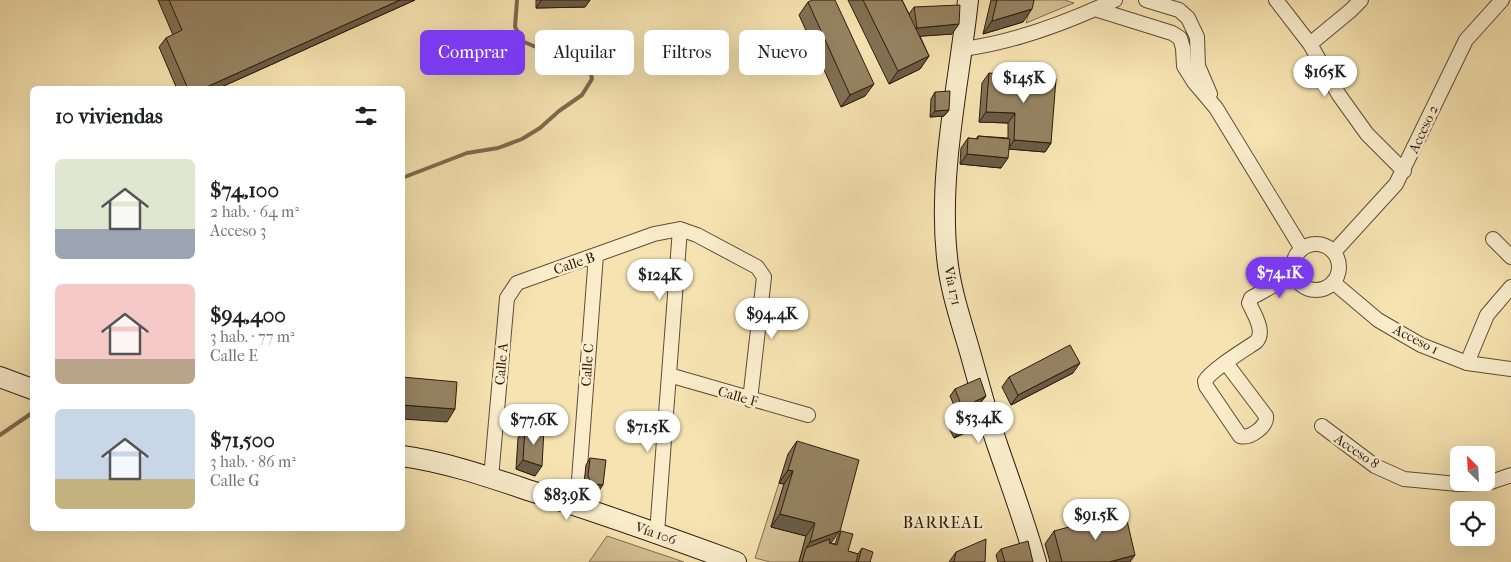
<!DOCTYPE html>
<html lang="es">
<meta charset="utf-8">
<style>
body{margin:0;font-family:"IM FELL French Canon",serif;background:#f6f6f6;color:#202124;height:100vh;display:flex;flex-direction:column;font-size:19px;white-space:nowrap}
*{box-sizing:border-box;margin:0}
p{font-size:16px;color:#757577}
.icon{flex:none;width:28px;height:28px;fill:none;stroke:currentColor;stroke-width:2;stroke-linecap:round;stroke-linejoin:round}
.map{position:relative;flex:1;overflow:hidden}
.details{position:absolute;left:30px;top:86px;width:375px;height:445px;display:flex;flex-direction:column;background:#fff;border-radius:8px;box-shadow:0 5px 20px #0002}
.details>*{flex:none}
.guide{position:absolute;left:420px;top:30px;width:475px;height:45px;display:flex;gap:10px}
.needle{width:32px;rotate:336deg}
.controls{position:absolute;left:1450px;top:446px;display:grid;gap:10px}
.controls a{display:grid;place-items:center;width:45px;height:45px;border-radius:8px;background:#fff;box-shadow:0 5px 20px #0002;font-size:25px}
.price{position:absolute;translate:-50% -42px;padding:0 11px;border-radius:18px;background:#fff;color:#222;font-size:16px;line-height:32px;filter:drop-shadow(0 1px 2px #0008)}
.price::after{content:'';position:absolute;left:50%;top:30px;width:15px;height:11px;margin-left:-8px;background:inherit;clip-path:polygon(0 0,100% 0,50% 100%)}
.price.on{background:#7c3aed;color:#fff}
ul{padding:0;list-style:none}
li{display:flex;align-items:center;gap:15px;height:125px;padding:0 25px}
li span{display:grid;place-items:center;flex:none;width:140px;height:100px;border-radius:8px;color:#555}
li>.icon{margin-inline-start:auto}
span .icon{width:60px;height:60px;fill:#fffc;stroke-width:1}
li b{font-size:21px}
h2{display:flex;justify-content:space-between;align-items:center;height:60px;padding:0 25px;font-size:21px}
.chip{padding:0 18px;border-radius:8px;background:#fff;box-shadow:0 5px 20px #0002;font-size:18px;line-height:45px}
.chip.on{background:#7c3aed;color:#fff}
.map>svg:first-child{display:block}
.green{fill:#d4c195;stroke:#806e50}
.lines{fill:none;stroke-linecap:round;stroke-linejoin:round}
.stream{stroke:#7d6a4d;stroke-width:4}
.minor-casing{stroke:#5f4c35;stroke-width:16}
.secondary-casing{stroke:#2d1a0c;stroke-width:22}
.minor{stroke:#f9edcc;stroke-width:14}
.secondary{stroke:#f9edcc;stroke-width:20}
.wall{fill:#817154;stroke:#2d1a0c}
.shaded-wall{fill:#695c45;stroke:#2d1a0c}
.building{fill:#968362;stroke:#2d1a0c}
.labels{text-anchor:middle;stroke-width:5;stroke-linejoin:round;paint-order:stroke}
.street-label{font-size:14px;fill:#2d1a0c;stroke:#f9edcc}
.quarter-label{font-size:16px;letter-spacing:1px;fill:#2d1a0c;stroke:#f9edcc}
</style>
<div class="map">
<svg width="1511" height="562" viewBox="0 0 1511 562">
<rect width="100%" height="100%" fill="#f6e3b1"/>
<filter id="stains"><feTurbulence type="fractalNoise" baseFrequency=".004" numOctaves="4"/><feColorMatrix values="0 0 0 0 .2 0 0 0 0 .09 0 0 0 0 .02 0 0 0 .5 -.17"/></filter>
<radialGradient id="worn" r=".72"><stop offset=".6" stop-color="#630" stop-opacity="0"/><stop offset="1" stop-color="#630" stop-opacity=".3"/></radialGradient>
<path class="green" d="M 1032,0 L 1065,0 L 1074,3 L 1026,23 Z
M 779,483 L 784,484 L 771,526 L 806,536 L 799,562 L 770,562 L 755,558 Z
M 607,536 L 684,562 L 589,562 Z"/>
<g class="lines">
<path class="stream" d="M 402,178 L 467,153 L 498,148 L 522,139 L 540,128 L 559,111 L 582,95 L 592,79 L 589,65 L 578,56 L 558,56 L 524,42 L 515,27 L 517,0
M 0,435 L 32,413"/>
<defs>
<path id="minor" d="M 1146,0 L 1179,10 L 1188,18 L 1197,37 L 1198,66 L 1210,94
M 1276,0 L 1310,44 L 1339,95 L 1367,134 L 1404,171
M 1095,9 L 1172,33 L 1180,38 L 1183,48 L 1184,66 L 1194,82 L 1216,108 L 1302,249
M 1310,44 L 1350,11 L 1361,0
M 963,49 C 1016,42 1066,23 1115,0
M 1493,239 L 1511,257
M1293 267a23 23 0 1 1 46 0a23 23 0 1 1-46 0Z
M 1334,252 L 1396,184 L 1466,40 L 1502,0
M 1333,282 L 1378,320 L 1421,345 L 1467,363 L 1511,369
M 1226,363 L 1266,416 C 1268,426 1250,439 1240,436 L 1206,386 L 1205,381 C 1211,370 1244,350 1256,342 C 1266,332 1254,314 1249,303 L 1251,298 L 1294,274
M 1467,363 L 1487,315 L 1511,287
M 669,375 L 808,415
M 1322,426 L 1375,466 L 1404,479 L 1458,484 L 1491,482 L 1511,475
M 491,478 L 507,298 L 517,283 L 654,234 L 680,229 L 697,235 L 757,267 L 764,277 L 750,400
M 577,506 L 596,255
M 657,533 L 680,229"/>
<path id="secondary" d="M 968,0 C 959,84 938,173 947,257 C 950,289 961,321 970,352 C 979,384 987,416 998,447 C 1011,485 1025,523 1036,562
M 0,377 L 32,389
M 402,456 C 446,462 489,477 531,491 C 600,513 668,537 736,562"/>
</defs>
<use href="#minor" class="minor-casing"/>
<use href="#secondary" class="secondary-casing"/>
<use href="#minor" class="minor"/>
<use href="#secondary" class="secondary"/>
</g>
<path class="wall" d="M 158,0 L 415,0 L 217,89 L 177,89 L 159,47 L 166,38 L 173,35 Z
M 536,0 L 590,0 L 585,7 L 536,8 Z
M 848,0 L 902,0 L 909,14 L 914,7 L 952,34 L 920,36 L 929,56 L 920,69 L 889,84 Z
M 991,0 L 1034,0 L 1023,22 L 983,34 Z
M 808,2 L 865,96 L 841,107 L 799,15 Z
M 989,73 L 1051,143 L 1045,152 L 1009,149 L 1001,168 L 960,164 L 961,148 L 968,138 L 976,139 L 978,136 L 1008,138 L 1008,123 L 979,122 L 982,83 Z
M 935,92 L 949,110 L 944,116 L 930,117 L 931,99 Z
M 1073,373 L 1011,405 L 1002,387 L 1009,377 Z
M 955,389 L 986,396 L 981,402 L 975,405 L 978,427 L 954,438 L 945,420 L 950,413 L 956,410 L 950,396 Z
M 525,428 L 535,476 L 516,469 L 518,438 Z
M 797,441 L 831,543 L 835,544 L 837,538 L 841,531 L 848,551 L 858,554 L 862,548 L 870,562 L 799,562 L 806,536 L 771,527 L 784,484 L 779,483 L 788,454 Z
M 590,458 L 598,492 L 587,490 L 584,483 L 586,465 Z
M 1054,531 L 1130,562 L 1050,562 L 1045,544 Z
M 1001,549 L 1033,562 L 998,562 L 996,555 Z
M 956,552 L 985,562 L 949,562 Z"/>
<path class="shaded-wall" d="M 400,0 L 415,0 L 217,89 L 202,89 Z
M 541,0 L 590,0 L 585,7 L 536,8 Z
M 1032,9 L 1023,22 L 983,34 L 992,21 Z
M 959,24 L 952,34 L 910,37 L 917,28 Z
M 929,56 L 920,69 L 889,84 L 898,71 Z
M 874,84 L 865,96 L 841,107 L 850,95 Z
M 949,110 L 944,116 L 930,117 L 935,111 Z
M 986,112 L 1015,113 L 1008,123 L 979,122 Z
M 1014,140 L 1051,143 L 1045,152 L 1008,149 Z
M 967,154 L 1008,158 L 1001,168 L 960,164 Z
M 1080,363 L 1073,373 L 1011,405 L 1018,395 Z
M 986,396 L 981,402 L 969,408 L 974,402 Z
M 402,405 L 455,409 L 447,422 L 402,419 Z
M 982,420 L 978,427 L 954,438 L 959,432 Z
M 523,460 L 542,466 L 535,476 L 516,469 Z
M 788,470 L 793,471 L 784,484 L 779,483 Z
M 592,484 L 603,485 L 598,492 L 587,490 Z
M 780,514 L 815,523 L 806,536 L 771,527 Z
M 840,531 L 831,543 L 806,548 L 810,542 Z
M 1135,555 L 1130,562 L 1109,562 Z"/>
<path class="building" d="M 169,0 L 400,0 L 202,89 L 188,89 L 166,38 L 182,30 Z
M 812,0 L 835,0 L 874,84 L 850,95 L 808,2 Z
M 863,0 L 902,0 L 929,56 L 898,71 Z
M 997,0 L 1034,0 L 1032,9 L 992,21 Z
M 960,5 L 959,24 L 917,28 L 914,7 Z
M 989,73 L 1056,79 L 1051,143 L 1014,140 L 1015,113 L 986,112 Z
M 950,91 L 949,110 L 935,111 L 935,92 Z
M 978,136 L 1010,139 L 1008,158 L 967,154 L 968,138 L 978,139 Z
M 1070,345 L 1080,363 L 1018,395 L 1009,377 Z
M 402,377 L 457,382 L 455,409 L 402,405 Z
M 980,378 L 986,396 L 974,402 L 982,420 L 959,432 L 950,413 L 962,407 L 955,389 Z
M 525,428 L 544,429 L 542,466 L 523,460 Z
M 797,441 L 859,460 L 840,531 L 810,542 L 815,523 L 780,514 L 793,471 L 788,470 Z
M 590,458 L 606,460 L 603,485 L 592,484 L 588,476 Z
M 1125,512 L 1135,555 L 1109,562 L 1062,562 L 1054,531 Z
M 841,531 L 853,534 L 848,551 L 858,554 L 856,562 L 802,562 L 806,548 L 830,539 L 829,543 L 837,545 Z
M 986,539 L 985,562 L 954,562 L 956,552 Z
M 1028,541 L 1033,562 L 1005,562 L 1001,549 Z
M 862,548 L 873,552 L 870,562 L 858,562 Z"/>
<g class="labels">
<g class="street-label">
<text transform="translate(1423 129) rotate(-65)" y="5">Acceso 2</text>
<text transform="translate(574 263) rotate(-19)" y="5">Calle B</text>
<text transform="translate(953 286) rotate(78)" y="5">Vía 171</text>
<text transform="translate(1416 339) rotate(27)" y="5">Acceso 1</text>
<text transform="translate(501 364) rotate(-85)" y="5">Calle A</text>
<text transform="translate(587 365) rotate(-86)" y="5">Calle C</text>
<text transform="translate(738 396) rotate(16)" y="5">Calle F</text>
<text transform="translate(1357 451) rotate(34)" y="5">Acceso 8</text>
<text transform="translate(656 533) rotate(19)" y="5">Vía 106</text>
</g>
<g class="quarter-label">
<text x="943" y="528">BARREAL</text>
</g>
</g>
<rect width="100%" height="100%" filter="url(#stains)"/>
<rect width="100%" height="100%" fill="url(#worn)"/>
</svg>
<div class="controls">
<a><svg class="needle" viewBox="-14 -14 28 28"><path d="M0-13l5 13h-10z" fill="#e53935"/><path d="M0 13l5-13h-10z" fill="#757577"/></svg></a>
<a><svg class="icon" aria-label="locate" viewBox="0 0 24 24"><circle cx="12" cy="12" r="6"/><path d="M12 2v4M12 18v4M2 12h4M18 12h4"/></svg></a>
</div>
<b class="price" style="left:1325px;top:98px">$165K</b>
<b class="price" style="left:1024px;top:104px">$145K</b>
<b class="price on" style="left:1280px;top:299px">$74.1K</b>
<b class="price" style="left:660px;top:301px">$124K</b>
<b class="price" style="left:772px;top:340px">$94.4K</b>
<b class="price" style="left:979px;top:444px">$53.4K</b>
<b class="price" style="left:534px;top:446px">$77.6K</b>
<b class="price" style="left:648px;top:453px">$71.5K</b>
<b class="price" style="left:567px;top:521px">$83.9K</b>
<b class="price" style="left:1096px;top:541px">$91.5K</b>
<div class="guide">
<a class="chip on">Comprar</a>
<a class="chip">Alquilar</a>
<a class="chip">Filtros</a>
<a class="chip">Nuevo</a>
</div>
<section class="details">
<h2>10 viviendas<svg class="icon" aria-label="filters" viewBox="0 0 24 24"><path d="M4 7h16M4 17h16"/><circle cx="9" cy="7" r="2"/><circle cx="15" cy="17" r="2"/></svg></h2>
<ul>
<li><span style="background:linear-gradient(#dfe7d0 70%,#9aa5b1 0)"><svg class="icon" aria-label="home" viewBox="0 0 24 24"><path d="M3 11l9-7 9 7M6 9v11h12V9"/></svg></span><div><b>$74,100</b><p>2 hab. · 64 m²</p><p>Acceso 3</p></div></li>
<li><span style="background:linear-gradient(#f6c9c9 75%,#b9a48a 0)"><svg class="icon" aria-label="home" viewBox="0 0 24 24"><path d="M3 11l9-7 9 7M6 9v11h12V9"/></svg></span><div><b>$94,400</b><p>3 hab. · 77 m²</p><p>Calle E</p></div></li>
<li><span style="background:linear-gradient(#c9d6e8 70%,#c2b280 0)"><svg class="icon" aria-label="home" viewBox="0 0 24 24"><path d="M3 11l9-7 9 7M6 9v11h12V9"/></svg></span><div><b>$71,500</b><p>3 hab. · 86 m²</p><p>Calle G</p></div></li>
</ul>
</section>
</div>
